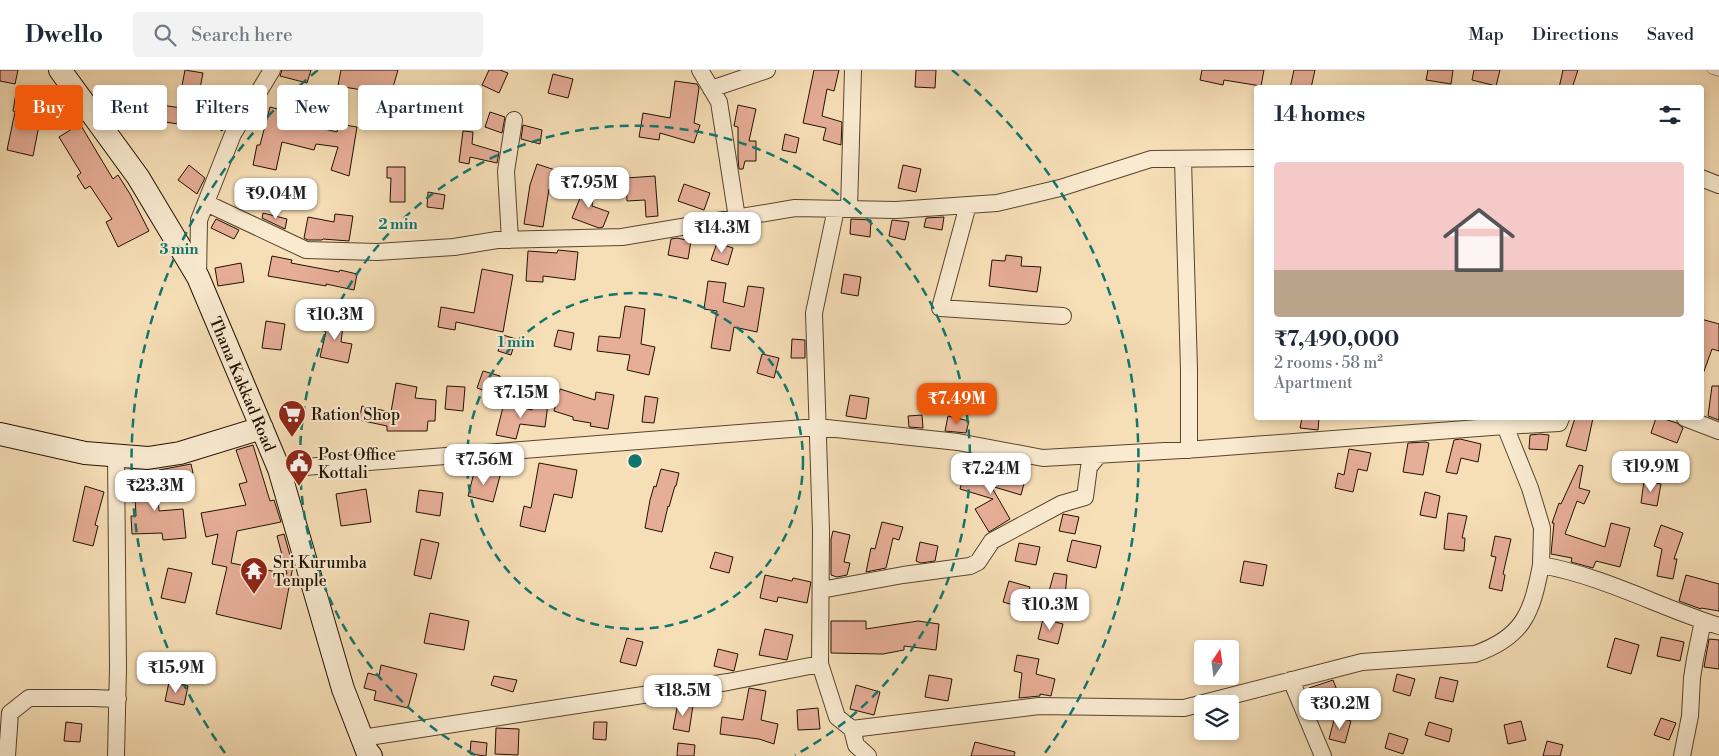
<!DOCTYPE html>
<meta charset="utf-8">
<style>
body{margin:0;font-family:"Libre Bodoni",serif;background:#f2f2f3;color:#1f2937;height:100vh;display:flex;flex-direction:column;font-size:19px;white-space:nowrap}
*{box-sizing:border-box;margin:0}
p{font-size:16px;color:#747a83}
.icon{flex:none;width:28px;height:28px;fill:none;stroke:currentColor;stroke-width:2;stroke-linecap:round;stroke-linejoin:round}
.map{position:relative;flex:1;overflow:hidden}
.sheet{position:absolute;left:1254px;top:15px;width:450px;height:335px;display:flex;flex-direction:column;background:#fff;border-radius:5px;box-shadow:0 2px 8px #0003}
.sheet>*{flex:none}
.hud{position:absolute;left:15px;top:15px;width:475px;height:45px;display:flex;gap:10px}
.needle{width:32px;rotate:13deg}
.fabs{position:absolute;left:1194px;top:570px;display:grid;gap:10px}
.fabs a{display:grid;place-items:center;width:45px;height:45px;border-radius:5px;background:#fff;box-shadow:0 2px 8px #0003;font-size:25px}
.price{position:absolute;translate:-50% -42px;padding:0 11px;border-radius:10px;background:#fff;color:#222;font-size:16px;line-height:32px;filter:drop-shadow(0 1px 2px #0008)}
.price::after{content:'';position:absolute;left:50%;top:30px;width:15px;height:11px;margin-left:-8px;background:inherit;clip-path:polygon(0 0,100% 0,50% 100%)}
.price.current{background:#ea580c;color:#fff}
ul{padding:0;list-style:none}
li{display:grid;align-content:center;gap:10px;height:265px;padding:0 20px}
li span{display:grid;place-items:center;height:155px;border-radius:5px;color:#555}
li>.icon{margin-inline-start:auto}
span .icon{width:90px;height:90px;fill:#fffc;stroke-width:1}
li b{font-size:21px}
h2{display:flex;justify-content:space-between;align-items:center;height:60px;padding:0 20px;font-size:21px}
.chip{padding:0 18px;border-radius:5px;background:#fff;box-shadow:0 2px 8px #0003;font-size:18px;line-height:45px}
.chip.current{background:#ea580c;color:#fff}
header{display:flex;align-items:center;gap:30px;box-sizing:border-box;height:70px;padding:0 25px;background:#fff;border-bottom:1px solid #e0e1e3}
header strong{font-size:24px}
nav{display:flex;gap:28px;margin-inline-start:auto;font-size:18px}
.search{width:350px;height:45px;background:#f2f2f3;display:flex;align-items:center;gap:12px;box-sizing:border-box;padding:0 18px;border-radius:5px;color:#747a83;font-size:19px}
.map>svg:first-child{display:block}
.building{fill:#e6ad97;stroke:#221200}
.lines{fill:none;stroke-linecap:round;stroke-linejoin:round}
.lane-casing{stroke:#57452e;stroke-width:9}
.street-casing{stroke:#57452e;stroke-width:18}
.secondary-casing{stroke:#221200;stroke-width:24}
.lane{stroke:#f9ead0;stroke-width:8}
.street{stroke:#f9ead0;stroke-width:16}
.secondary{stroke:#f9ead0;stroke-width:22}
.ring{fill:none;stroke:#0f766e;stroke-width:2.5;stroke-dasharray:9 6}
.labels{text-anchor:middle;stroke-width:4;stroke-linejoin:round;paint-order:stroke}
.street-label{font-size:16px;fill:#221200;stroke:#f9ead0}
.poi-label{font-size:16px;fill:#221200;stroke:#f9ead0;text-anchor:start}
.centre{fill:#0f766e;stroke:#f9ead0;stroke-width:2.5}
.ring-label{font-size:15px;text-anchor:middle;font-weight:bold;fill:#0f766e;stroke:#f9ead0;stroke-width:4;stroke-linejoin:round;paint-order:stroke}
</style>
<header>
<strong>Dwello</strong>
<div class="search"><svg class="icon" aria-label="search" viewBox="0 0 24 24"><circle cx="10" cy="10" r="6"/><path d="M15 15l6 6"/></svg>Search here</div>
<nav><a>Map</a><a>Directions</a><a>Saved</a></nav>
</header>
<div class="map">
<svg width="1719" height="686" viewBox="0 0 1719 686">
<rect width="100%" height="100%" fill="#f6deb6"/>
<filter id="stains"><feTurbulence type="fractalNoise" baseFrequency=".004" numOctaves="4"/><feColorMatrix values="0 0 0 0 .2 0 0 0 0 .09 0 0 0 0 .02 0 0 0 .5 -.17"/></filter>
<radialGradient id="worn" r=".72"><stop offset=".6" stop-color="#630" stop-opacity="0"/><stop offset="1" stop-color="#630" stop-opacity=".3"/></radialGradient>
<path class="building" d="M 0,0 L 18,0 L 15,14 L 0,11 Z
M 185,0 L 203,3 L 199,24 L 181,21 Z
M 282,0 L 311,0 L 307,13 L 280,6 Z
M 341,0 L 398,0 L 391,24 L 369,17 L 368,21 L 338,16 Z
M 489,0 L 500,0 L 508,3 L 499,23 L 482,15 Z
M 814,0 L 839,0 L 834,21 L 827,19 L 822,46 L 842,52 L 841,75 L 823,70 L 826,58 L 803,53 Z
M 916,0 L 936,0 L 935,18 L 915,17 Z
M 1202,0 L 1264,0 L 1261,16 L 1224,10 L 1223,15 L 1200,10 Z
M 1294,0 L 1315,0 L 1311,18 L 1290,18 Z
M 1428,0 L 1453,0 L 1451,14 L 1426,10 Z
M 1474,0 L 1500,0 L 1496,16 L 1472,10 Z
M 1563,0 L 1578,0 L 1572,18 L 1559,18 Z
M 553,4 L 573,9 L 568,28 L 548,23 Z
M 675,11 L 697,14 L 699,18 L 694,53 L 700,55 L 694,73 L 660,63 L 659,70 L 639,67 L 643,43 L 670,48 Z
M 16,23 L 47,29 L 48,25 L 66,30 L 69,34 L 64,52 L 46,47 L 42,40 L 33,86 L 7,80 L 15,42 L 13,41 Z
M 219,34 L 233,44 L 222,61 L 207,51 Z
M 162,35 L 181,38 L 178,54 L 159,51 Z
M 738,35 L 756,39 L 749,71 L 756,71 L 756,91 L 745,91 L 743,99 L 739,99 L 738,88 L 738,57 L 734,56 Z
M 270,37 L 293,43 L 291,51 L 337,62 L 338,54 L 357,57 L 349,106 L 331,100 L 338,77 L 316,74 L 314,80 L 282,72 L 276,100 L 253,95 L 257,75 L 260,75 Z
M 490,42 L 505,47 L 502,63 L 485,57 Z
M 80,54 L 113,109 L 118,105 L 130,124 L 149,161 L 118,177 L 106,152 L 112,149 L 90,116 L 85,119 L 77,106 L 81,103 L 59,67 Z
M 523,55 L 542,60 L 540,74 L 521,69 Z
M 463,61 L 473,62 L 472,74 L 499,82 L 497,93 L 470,87 L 469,94 L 459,92 Z
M 785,64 L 799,68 L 796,83 L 782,80 Z
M 537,94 L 561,102 L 555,121 L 549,119 L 543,157 L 524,154 L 530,115 Z
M 189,95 L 205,108 L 197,124 L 178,110 Z
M 903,95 L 921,99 L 916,122 L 898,118 Z
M 387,97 L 405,97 L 405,132 L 390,132 L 391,108 L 387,108 Z
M 655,106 L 658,146 L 646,147 L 645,130 L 627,131 L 626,108 Z
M 684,114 L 710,123 L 704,140 L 678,131 Z
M 578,116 L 595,119 L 592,136 L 609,142 L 603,157 L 599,158 L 572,148 L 580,128 L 576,128 Z
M 428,122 L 445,125 L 443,139 L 427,137 Z
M 263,143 L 287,149 L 285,159 L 262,148 Z
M 335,144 L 353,146 L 349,171 L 323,169 L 322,170 L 308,170 L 304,168 L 308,147 L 334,152 Z
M 944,147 L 942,160 L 924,157 L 926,148 Z
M 216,149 L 239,160 L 234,169 L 211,158 Z
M 851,149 L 871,150 L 870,167 L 850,164 Z
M 892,150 L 909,152 L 905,170 L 889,166 Z
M 677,168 L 691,171 L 688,189 L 668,185 L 671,169 Z
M 717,173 L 733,178 L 728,195 L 711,190 Z
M 558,180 L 578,182 L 575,210 L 543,206 L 543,212 L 526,211 L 528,181 L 557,183 Z
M 1006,185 L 1022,187 L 1021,196 L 1041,197 L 1037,222 L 989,216 L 992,190 L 1005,191 Z
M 272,186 L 292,190 L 291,193 L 339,202 L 340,200 L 357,204 L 354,220 L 326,214 L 326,216 L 268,206 Z
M 241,193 L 244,212 L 218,216 L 215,198 Z
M 482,199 L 513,205 L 503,262 L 456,252 L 455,260 L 438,257 L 441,237 L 474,243 Z
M 844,204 L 861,207 L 858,226 L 841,223 Z
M 708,211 L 726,213 L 723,232 L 744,237 L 748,216 L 764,218 L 757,262 L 734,257 L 730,281 L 711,278 L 717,241 L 704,239 Z
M 625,236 L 645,239 L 641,274 L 655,277 L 649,305 L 627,300 L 630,285 L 597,281 L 599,266 L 620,268 Z
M 326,246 L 344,249 L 341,272 L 352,274 L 348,293 L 320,287 L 326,262 L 324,261 Z
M 1701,249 L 1719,254 L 1719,281 L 1712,279 L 1703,304 L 1701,304 Z
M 266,251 L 285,254 L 281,280 L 262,278 Z
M 558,260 L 574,263 L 571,280 L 554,276 Z
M 503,265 L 516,269 L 511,285 L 498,281 Z
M 792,269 L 805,270 L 805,288 L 791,288 Z
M 762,284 L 779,288 L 774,308 L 757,303 Z
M 483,301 L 500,306 L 494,324 L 477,318 Z
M 396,313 L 417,317 L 415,328 L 436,330 L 435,351 L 428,351 L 427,361 L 387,361 L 387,356 L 359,350 L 362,336 L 391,342 Z
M 447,316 L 465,317 L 463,341 L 445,339 Z
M 1712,316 L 1719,316 L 1719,350 L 1708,346 Z
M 560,319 L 595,330 L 596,322 L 614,325 L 608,359 L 590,356 L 591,353 L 573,350 L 573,347 L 554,341 Z
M 850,325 L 869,328 L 866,349 L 846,346 Z
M 645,326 L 658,328 L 654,353 L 642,352 Z
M 533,332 L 548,334 L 545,357 L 520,354 L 516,369 L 496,365 L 504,333 L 532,340 Z
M 922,345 L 923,358 L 909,357 L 908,346 Z
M 948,346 L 969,351 L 966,363 L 945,361 Z
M 1302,348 L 1319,348 L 1318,360 L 1300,358 Z
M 1575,348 L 1593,348 L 1586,381 L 1566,376 Z
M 1656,348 L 1661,348 L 1677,353 L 1683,358 L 1677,373 L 1651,363 Z
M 1540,364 L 1549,365 L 1547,380 L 1529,379 L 1530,365 Z
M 1460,369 L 1481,374 L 1478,392 L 1461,388 L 1457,404 L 1446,402 L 1454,370 Z
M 1425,372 L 1429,373 L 1423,405 L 1403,402 L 1408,373 Z
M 253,375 L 270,431 L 274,430 L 281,452 L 237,461 L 231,493 L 287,504 L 277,466 L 284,464 L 293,496 L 281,559 L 216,544 L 227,497 L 212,494 L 218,464 L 206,467 L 201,443 L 246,435 L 239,414 L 247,412 L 236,380 Z
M 1349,379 L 1371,383 L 1367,401 L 1358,399 L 1353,422 L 1335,418 L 1338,403 L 1344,405 Z
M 1624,382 L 1639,385 L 1637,396 L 1622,393 Z
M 539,393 L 577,400 L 572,428 L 554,424 L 545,462 L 520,456 L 524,436 L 531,438 Z
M 191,394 L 193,403 L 180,405 L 180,407 L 161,411 L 159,400 Z
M 1579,395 L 1583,396 L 1579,418 L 1590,421 L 1584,434 L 1577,431 L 1565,464 L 1605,477 L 1611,453 L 1630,458 L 1620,497 L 1596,491 L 1593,498 L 1571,492 L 1572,488 L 1551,484 L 1554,453 L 1552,453 L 1559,433 L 1561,434 Z
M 966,398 L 1010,410 L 1011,406 L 1025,410 L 1021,425 L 991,416 L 1010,449 L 989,462 L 975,439 L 993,429 L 960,419 Z
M 475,399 L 500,406 L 493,432 L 468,426 Z
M 661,399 L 679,403 L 676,416 L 675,416 L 669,437 L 668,436 L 662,462 L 645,458 L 650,430 L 654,416 L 656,417 Z
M 134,404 L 156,405 L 159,441 L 183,439 L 186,468 L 163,470 L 162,463 L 132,464 L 131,446 L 136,446 Z
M 1644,411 L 1661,414 L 1657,436 L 1641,433 Z
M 85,416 L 104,422 L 95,455 L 98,456 L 93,476 L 73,471 Z
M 366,419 L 371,452 L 341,456 L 336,424 Z
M 419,420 L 443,423 L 440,446 L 416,442 Z
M 1425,422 L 1440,426 L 1436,448 L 1420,445 Z
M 1448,443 L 1467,446 L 1462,468 L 1465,468 L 1464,481 L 1444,479 Z
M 1063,444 L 1079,447 L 1075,464 L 1059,461 Z
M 882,452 L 903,457 L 899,470 L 893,468 L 886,498 L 866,502 L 871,478 L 875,479 Z
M 1661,455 L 1683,463 L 1674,489 L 1677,489 L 1673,509 L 1657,506 L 1662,479 L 1654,476 Z
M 833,461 L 850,465 L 844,492 L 850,493 L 847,505 L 837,507 L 831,505 L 831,469 Z
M 1495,466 L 1511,469 L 1503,504 L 1505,505 L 1502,521 L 1489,518 L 1496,487 L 1491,486 Z
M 421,469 L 439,473 L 431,509 L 414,505 Z
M 1072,470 L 1101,476 L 1096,498 L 1067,491 Z
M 920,472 L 938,476 L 935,491 L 921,493 L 916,491 Z
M 1019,473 L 1040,477 L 1036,495 L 1015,491 Z
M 715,482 L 733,487 L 729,503 L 710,498 Z
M 1244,491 L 1267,495 L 1263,516 L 1240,512 Z
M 168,498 L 192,503 L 185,533 L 161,528 Z
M 1054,503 L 1067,505 L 1065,527 L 1048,525 Z
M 765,505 L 792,511 L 793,508 L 811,512 L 807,533 L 778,527 L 777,532 L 760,528 Z
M 1686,505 L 1719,514 L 1719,541 L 1701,538 L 1701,539 L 1679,531 Z
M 1009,511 L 1030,517 L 1024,538 L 1003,532 Z
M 430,543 L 469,551 L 464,580 L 424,573 Z
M 1043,549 L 1063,554 L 1058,574 L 1038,569 Z
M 831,551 L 866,551 L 866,559 L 918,551 L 939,554 L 936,580 L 904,576 L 904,580 L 883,584 L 831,583 Z
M 765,559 L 793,565 L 787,590 L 759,585 Z
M 1661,567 L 1684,572 L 1680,591 L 1657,586 Z
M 627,568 L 643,572 L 636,596 L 620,592 Z
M 1615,568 L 1639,575 L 1631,604 L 1607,597 Z
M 1709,569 L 1719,570 L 1719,599 L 1704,597 Z
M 718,579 L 738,584 L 734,601 L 714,596 Z
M 1017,585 L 1039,589 L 1036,604 L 1055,609 L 1051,626 L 1040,624 L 1040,626 L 1019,628 L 1022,603 L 1014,601 Z
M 381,595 L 417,604 L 408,638 L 374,630 L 376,621 L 364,618 L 368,603 L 379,606 Z
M 1397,604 L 1415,609 L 1410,626 L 1393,621 Z
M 929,605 L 952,609 L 948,631 L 925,627 Z
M 494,606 L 517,610 L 513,622 L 491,615 Z
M 1440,607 L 1458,611 L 1453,632 L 1435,628 Z
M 1333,610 L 1342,633 L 1319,642 L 1309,618 Z
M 169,612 L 188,616 L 184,635 L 165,631 Z
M 856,615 L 880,622 L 874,645 L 850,639 Z
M 749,618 L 766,621 L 761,650 L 778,654 L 774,674 L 759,669 L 720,664 L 722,647 L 743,650 Z
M 678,633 L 693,635 L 689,662 L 673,659 Z
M 818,638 L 820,659 L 798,660 L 797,640 Z
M 1335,646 L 1351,651 L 1345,673 L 1329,669 Z
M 1661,648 L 1676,653 L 1669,670 L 1654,665 Z
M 1521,651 L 1526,670 L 1508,674 L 1504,655 Z
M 66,652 L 82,654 L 80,672 L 64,671 Z
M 594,652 L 607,652 L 606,670 L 593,669 Z
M 1429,652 L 1452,659 L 1449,672 L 1425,665 Z
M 496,658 L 519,659 L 518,685 L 495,684 Z
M 1389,663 L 1408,669 L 1403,684 L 1385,678 Z
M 471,671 L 487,673 L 486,686 L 470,684 Z
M 1547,671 L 1563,675 L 1560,686 L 1543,686 Z
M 975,672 L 1015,682 L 1014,686 L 971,686 Z
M 678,673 L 695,675 L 694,686 L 677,686 Z"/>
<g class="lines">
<defs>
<path id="lane" d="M 1712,0 L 1719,2"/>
<path id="street" d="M 700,0 L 719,32 L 737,148
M 711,19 L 767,0
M 1183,90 L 1189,300 L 1189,380
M 1701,108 L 1719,115
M 206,133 L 306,180 L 377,182 L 454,177 L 497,170 L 622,167 L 795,138 L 896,140 L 997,133 L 1060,118 L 1151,89 L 1256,88
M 968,135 L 940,238 L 1063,246
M 849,139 L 853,0
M 510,170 L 506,101 L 514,50
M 198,207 L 199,150 L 233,64 L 272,0
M 1685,348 L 1719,361
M 1505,356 L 1559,353 L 1561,348
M 116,385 L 118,597 L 116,686
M 279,399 L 817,357 L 958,372 L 1043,388 L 1199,379 L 1505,356 L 1530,418 L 1542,458 L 1541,495
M 821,520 L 903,505 L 970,496 L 978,492 L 992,471 L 1061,434 L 1085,427 L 1089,397 L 1099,385
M 820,594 L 821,461 L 814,243 L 836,139
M 1291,610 L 1323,686
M 852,659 L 856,675 L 868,686
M 362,668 L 728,612 L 820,594 L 837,647 L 852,659 L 1039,636 L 1184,638 L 1362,592 L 1475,584 C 1524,567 1532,542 1541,495 C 1603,506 1659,537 1719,556
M 7,686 L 10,643 L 29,628 L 93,628 L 118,629
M 1682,686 L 1690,646 L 1692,608 L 1695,589 L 1703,551"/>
<path id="secondary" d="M 60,0 L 138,107 L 198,207 L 279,399 L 343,619 L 367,681 L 371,686
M 0,364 L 85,383 L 148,388 L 180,383 L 262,358"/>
</defs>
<use href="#lane" class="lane-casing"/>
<use href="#street" class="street-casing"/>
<use href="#secondary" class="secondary-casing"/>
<use href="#lane" class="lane"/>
<use href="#street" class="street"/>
<use href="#secondary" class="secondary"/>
</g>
<g class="ring">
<circle cx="635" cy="391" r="168"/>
<path d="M475 685A335 335 0 1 1 795 685"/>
<path d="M225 683A503 503 0 0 1 318 0M952 0A503 503 0 0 1 1045 683"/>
</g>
<defs>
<symbol id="supermarket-pin" viewBox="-11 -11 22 30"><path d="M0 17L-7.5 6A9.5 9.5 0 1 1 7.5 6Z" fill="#8f2418" stroke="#f9ead0"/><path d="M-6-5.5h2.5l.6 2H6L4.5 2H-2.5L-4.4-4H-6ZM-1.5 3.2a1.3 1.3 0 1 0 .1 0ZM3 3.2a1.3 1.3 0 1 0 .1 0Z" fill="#fff"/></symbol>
<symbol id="civic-pin" viewBox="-11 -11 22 30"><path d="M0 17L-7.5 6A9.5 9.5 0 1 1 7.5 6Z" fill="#8f2418" stroke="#f9ead0"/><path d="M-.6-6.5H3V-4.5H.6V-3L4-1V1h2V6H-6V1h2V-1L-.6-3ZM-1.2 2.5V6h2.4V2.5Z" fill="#fff"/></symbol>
<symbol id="temple-pin" viewBox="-11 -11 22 30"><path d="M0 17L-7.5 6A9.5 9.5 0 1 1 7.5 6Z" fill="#8f2418" stroke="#f9ead0"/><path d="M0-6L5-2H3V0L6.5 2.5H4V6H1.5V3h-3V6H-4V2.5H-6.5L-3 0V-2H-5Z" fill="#fff"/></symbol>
</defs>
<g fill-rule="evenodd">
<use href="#supermarket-pin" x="276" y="328" width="32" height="43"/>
<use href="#civic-pin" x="283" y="377" width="32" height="43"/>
<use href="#temple-pin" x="238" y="485" width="32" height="43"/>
</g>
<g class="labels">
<g class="street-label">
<text transform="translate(243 314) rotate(67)" y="6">Thana Kakkad Road</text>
</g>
<g class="poi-label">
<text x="311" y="350">Ration Shop</text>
<text x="318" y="390">Post Office<tspan x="318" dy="18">Kottali</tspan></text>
<text x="273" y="498">Sri Kurumba<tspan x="273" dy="18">Temple</tspan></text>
</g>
</g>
<circle cx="635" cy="391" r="8" class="centre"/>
<g class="ring-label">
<text x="398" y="159">2 min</text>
<text x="179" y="184">3 min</text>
<text x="516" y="277">1 min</text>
</g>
<rect width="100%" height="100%" filter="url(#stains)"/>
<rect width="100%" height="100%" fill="url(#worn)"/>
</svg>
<div class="fabs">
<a><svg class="needle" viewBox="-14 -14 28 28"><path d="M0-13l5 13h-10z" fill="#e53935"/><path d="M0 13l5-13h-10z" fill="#747a83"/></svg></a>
<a><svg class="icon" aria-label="layers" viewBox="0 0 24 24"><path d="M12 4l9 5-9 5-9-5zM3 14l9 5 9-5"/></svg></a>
</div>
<b class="price" style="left:589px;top:139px">₹7.95M</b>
<b class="price" style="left:276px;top:150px">₹9.04M</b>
<b class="price" style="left:722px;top:184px">₹14.3M</b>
<b class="price" style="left:335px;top:271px">₹10.3M</b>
<b class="price" style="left:521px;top:349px">₹7.15M</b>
<b class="price current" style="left:957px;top:355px">₹7.49M</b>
<b class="price" style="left:484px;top:416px">₹7.56M</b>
<b class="price" style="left:1651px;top:423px">₹19.9M</b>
<b class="price" style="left:991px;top:425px">₹7.24M</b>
<b class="price" style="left:155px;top:442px">₹23.3M</b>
<b class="price" style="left:1050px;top:561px">₹10.3M</b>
<b class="price" style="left:176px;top:624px">₹15.9M</b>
<b class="price" style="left:683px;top:647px">₹18.5M</b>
<b class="price" style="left:1340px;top:660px">₹30.2M</b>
<div class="hud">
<a class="chip current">Buy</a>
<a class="chip">Rent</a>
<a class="chip">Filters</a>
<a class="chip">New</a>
<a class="chip">Apartment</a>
</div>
<section class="sheet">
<h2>14 homes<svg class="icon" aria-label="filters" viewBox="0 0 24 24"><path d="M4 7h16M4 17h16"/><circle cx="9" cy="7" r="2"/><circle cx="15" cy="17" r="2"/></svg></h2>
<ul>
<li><span style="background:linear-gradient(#f6c9c9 70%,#b9a48a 0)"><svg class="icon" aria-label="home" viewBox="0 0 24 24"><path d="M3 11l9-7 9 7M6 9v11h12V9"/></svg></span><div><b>₹7,490,000</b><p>2 rooms · 58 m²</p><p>Apartment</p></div></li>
</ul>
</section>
</div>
